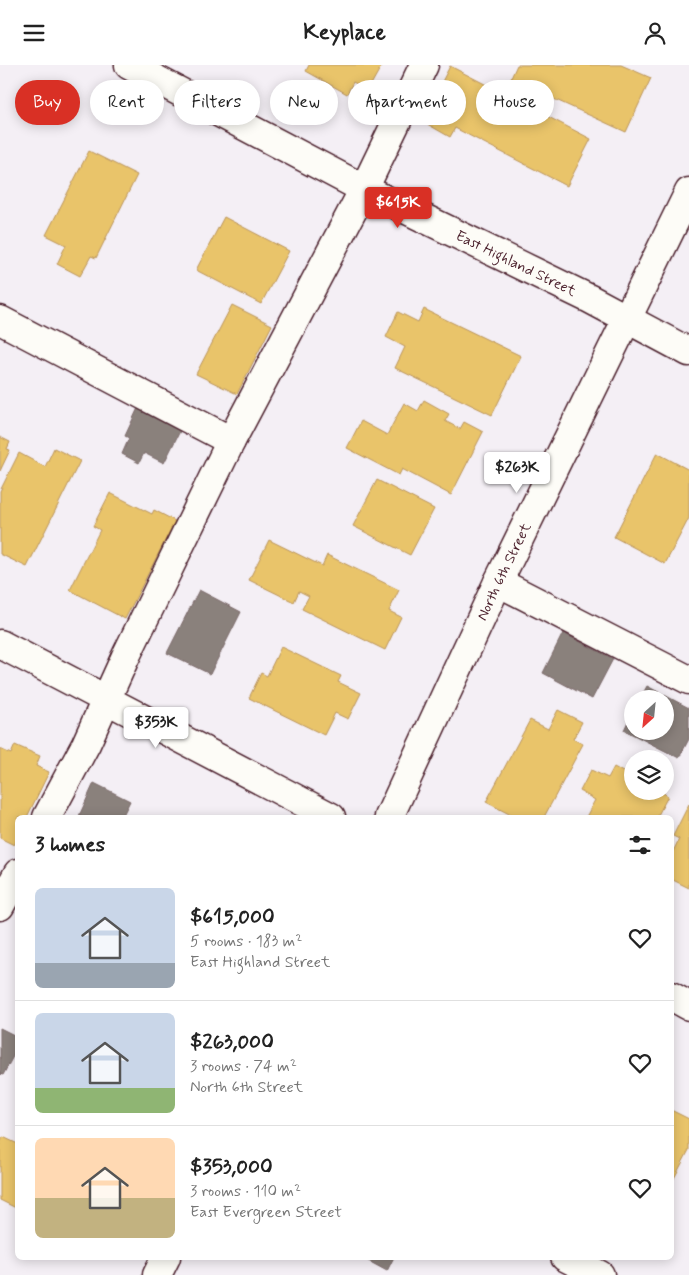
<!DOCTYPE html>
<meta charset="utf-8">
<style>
body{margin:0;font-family:Mynerve,sans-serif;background:#f2f2f2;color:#222;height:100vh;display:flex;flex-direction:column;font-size:19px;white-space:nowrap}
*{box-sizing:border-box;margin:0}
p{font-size:16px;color:#767676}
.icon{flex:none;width:28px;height:28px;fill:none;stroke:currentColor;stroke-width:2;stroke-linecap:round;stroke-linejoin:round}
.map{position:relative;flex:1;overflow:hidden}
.side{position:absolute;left:15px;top:750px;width:659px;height:445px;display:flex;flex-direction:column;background:#fff;border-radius:8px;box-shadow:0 2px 12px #0003}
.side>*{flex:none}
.guide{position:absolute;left:15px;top:15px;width:660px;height:45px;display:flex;gap:10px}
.needle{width:32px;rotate:207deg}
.tools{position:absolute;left:624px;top:625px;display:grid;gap:10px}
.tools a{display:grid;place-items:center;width:50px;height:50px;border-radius:50%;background:#fff;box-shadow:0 2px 12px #0003;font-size:25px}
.price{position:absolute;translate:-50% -42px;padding:0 11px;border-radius:5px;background:#fff;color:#222;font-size:16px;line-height:32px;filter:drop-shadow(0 1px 2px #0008)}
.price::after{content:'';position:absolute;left:50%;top:30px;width:15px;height:11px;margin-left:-8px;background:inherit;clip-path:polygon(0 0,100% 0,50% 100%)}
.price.current{background:#d93025;color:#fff}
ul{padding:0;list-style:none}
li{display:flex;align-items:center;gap:15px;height:125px;padding:0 20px}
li+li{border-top:1px solid #e0e0e0}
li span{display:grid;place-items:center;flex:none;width:140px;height:100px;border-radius:8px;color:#555}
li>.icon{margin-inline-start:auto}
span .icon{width:60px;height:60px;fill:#fffc;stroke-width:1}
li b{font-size:21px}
h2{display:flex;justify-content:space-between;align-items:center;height:60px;padding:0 20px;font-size:21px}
.chip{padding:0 18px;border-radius:22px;background:#fff;box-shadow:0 2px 12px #0003;font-size:18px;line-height:45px}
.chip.current{background:#d93025;color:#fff}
header{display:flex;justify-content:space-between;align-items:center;height:65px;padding:0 20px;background:#fff;font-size:22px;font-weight:800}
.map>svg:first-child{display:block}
.homes{fill:#e9c46a;stroke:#b99257}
.industry{fill:#8a817c;stroke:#776464}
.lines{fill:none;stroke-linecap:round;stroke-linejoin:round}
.minor-casing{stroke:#4a1f2b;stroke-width:31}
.minor{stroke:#fdfcf7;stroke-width:28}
.labels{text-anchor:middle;stroke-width:5;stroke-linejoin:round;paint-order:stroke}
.street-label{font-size:15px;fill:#4a1f2b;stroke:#fdfcf7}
</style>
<header><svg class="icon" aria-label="menu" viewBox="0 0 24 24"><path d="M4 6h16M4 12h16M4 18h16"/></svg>Keyplace<svg class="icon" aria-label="person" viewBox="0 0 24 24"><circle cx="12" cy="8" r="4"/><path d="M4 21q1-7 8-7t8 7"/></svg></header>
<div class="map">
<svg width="689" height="1210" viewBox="0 0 689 1210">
<rect width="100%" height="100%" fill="#f4eff5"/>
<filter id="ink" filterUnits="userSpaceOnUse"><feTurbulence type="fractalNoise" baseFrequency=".02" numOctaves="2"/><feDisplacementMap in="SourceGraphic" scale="10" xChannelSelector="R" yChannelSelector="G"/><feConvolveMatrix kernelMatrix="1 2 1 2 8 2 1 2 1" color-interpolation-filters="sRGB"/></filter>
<g filter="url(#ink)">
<path class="homes" d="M 309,0 L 382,0 L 368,25 L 353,17 L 347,29 L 306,6 Z
M 517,0 L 621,0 L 651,13 L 626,67 L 543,29 L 538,39 L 506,24 Z
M 450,1 L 591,74 L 567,121 L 455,63 L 450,72 L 422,56 Z
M 89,86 L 137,110 L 96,193 L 91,191 L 80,211 L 57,199 L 66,180 L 46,170 Z
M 224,152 L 289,186 L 261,239 L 196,205 Z
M 232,240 L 272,260 L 237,329 L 196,309 Z
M 424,244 L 521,291 L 492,350 L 395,303 L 405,282 L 386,272 L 398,247 L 418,257 Z
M 424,335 L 449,349 L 445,356 L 460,364 L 464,357 L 483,367 L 451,430 L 402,404 L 399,410 L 347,383 L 361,356 L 387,370 L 404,338 L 418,346 Z
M 0,372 L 10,377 L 7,384 L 10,385 L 0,406 Z
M 54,383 L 80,396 L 27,502 L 0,489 L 0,426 L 19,388 L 45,402 Z
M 657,388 L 689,405 L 689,453 L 665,499 L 614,472 Z
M 377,415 L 434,444 L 410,490 L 353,461 Z
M 110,428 L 152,449 L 154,445 L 175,456 L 125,554 L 70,525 L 100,465 L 93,461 Z
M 269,475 L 322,501 L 327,490 L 399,525 L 389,546 L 401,552 L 385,585 L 302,544 L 309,531 L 299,526 L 294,537 L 249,515 Z
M 281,582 L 341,611 L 338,617 L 361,628 L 348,654 L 335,648 L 324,670 L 249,633 L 261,608 L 267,611 Z
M 558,645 L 582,657 L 573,674 L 583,679 L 544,752 L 515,752 L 486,737 L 530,655 L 548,664 Z
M 15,680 L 40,691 L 36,701 L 49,707 L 27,752 L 18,752 L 18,773 L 14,780 L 0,773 L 0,684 L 11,689 Z
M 614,702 L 632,712 L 632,726 L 660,726 L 668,731 L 657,752 L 586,752 L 595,735 L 580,726 L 591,705 L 608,713 Z
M 689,739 L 689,823 L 671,814 L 671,791 L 679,774 L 673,771 Z
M 671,1045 L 689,1054 L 689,1085 L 671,1119 Z
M 3,1072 L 18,1079 L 18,1144 L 0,1135 L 0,1078 Z"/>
<path class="industry" d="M 138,343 L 181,364 L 164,398 L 144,388 L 139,398 L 122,389 L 129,373 L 125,371 Z
M 199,525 L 241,547 L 210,609 L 167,588 Z
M 563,568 L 613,594 L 592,634 L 543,608 Z
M 647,621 L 689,643 L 689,674 L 679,693 L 624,665 L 632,648 L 632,666 L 665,666 L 665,634 L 640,634 Z
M 94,718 L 130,736 L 122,752 L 83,752 L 79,751 Z
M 0,963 L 18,972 L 18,982 L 3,1010 L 0,1009 Z
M 361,1192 L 394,1192 L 387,1206 Z"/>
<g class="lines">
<defs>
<g id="minor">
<path id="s1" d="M 129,0 L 364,124 L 590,234 L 689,287"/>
<path d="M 0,255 L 231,376"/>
<path d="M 498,517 L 689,615"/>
<path d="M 0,579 L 331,752"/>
<path d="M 47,752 L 86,679 L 125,593 L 231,376 L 364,124 L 424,0"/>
<path id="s2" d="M 389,752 L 498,517 L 689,127"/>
<path d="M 0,841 L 18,808"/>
<path d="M 671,931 L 689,941"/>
<path d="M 565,1192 L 600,1210"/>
<path d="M 157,1210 L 166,1192"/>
</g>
</defs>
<use href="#minor" class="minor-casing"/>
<use href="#minor" class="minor"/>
</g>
</g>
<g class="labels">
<g class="street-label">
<text dy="5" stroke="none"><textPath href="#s1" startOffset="435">East Highland Street</textPath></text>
<text dy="5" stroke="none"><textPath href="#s2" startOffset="271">North 6th Street</textPath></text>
</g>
</g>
</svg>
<div class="tools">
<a><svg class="needle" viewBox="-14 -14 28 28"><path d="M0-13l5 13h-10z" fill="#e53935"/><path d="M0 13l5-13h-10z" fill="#767676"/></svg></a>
<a><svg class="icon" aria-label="layers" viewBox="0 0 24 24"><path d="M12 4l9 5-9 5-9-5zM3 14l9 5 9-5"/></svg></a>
</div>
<b class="price current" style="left:398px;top:164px">$615K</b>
<b class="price" style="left:517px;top:429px">$263K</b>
<b class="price" style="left:156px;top:684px">$353K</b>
<div class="guide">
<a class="chip current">Buy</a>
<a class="chip">Rent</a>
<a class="chip">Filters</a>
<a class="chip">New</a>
<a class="chip">Apartment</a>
<a class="chip">House</a>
</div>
<section class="side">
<h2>3 homes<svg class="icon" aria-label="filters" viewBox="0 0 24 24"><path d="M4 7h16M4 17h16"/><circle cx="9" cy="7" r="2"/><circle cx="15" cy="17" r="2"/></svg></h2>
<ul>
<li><span style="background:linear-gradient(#c9d6e8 75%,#9aa5b1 0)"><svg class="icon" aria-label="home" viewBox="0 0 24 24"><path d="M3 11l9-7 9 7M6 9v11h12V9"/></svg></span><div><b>$615,000</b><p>5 rooms · 183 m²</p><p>East Highland Street</p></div><svg class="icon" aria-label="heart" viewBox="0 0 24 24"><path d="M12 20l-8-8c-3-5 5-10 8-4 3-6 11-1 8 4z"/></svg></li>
<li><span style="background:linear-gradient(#c9d6e8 75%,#8fb573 0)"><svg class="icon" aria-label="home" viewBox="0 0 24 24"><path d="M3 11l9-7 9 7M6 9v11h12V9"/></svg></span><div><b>$263,000</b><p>3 rooms · 74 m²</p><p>North 6th Street</p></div><svg class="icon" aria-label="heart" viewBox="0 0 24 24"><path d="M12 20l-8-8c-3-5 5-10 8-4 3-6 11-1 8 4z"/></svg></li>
<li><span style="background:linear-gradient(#ffd9b3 60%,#c2b280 0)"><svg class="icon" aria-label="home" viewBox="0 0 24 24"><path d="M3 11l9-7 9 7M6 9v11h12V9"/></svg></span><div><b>$353,000</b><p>3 rooms · 110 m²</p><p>East Evergreen Street</p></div><svg class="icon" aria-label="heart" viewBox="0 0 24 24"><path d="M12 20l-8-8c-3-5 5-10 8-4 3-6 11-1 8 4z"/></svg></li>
</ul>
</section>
</div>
